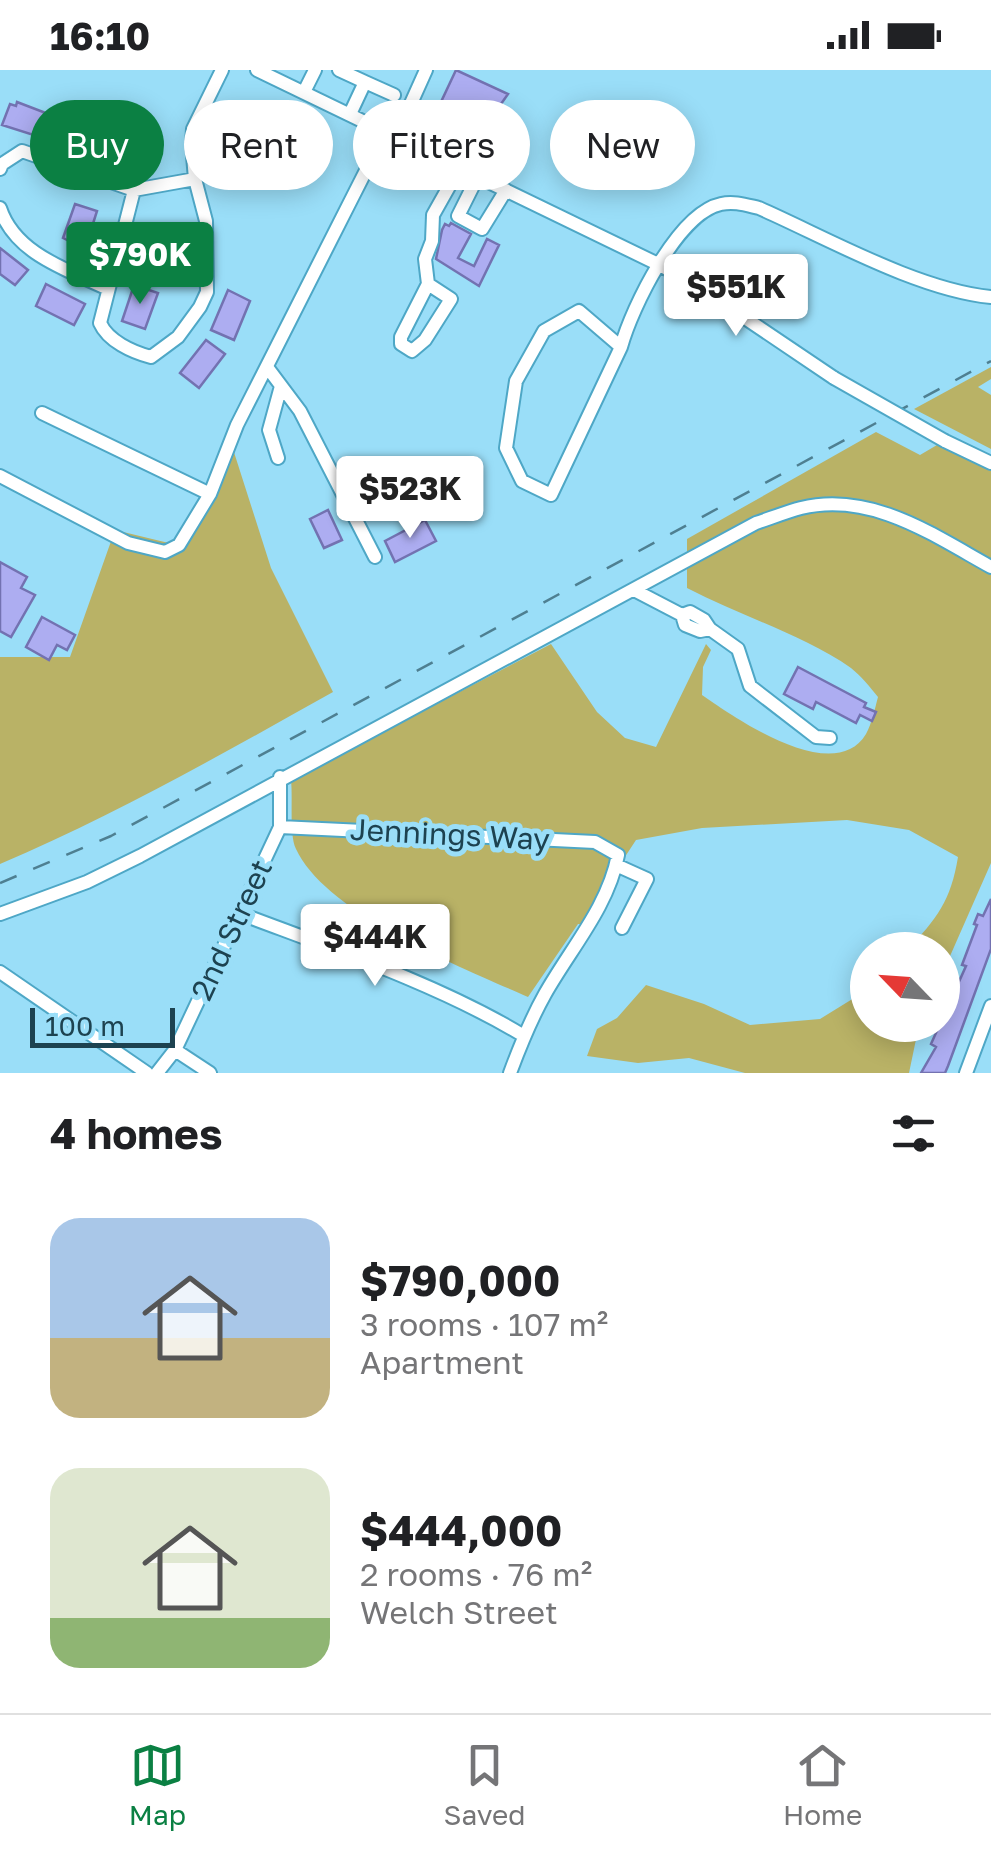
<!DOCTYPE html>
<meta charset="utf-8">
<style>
body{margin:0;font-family:"Golos Text",sans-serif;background:#f6f6f6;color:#202124;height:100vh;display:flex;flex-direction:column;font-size:38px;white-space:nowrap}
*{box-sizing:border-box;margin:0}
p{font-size:32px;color:#757577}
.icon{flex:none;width:55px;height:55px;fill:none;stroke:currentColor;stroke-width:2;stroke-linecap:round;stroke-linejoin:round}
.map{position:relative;height:1003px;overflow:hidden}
.details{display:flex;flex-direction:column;background:#fff;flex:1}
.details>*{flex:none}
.guide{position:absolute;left:30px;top:30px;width:932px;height:90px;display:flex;gap:20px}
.needle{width:65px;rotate:295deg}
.buttons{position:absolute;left:850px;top:862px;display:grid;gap:20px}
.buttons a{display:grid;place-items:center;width:110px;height:110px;border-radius:50%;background:#fff;box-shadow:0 5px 25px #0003;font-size:50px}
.scale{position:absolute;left:30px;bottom:25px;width:145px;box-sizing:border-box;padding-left:10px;border:5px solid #1d4250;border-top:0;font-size:28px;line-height:35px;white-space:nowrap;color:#1d4250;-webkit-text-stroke:8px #9adef8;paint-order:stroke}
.price{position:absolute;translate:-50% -85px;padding:0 22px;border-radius:10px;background:#fff;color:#222;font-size:32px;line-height:65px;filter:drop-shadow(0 2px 5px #0008)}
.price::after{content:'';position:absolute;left:50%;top:60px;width:30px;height:22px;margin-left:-15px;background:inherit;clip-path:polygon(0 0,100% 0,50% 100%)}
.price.active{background:#0b8043;color:#fff}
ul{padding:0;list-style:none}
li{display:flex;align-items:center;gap:30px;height:250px;padding:0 50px}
li span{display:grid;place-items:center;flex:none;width:280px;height:200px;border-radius:30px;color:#555}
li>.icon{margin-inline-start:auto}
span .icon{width:120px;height:120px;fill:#fffc;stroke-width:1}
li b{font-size:42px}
h2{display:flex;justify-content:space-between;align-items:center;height:120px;padding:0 50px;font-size:42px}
.chip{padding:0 35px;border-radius:45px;background:#fff;box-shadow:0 5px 25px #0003;font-size:35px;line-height:90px}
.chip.active{background:#0b8043;color:#fff}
.status{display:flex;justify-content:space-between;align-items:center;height:70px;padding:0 50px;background:#fff;direction:ltr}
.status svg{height:28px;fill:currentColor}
.dock{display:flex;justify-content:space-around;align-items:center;height:140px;border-top:2px solid #e0e0e0;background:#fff;font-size:28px;color:#757577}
.dock a{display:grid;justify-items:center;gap:5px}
.dock .active{color:#0b8043}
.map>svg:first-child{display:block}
.green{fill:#b9b266}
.building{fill:#adadf1;stroke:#7372b1;stroke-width:2.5}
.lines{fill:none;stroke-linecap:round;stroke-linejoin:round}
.minor-casing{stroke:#4ea7c6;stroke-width:16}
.minor{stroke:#fff;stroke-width:12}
.rail{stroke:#4e7f91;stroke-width:2.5;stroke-dasharray:18 18;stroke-linecap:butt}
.minor-bridge-casing{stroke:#4ea7c6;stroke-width:16;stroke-linecap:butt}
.minor-bridge{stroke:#fff;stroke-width:12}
.labels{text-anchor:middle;stroke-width:10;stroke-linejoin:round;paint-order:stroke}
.street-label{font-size:30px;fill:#1d4250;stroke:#9adef8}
</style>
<div class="status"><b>16:10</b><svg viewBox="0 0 49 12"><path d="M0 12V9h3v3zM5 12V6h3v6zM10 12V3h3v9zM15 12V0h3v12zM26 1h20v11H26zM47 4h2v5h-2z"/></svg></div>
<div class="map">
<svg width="991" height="1003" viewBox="0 0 991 1003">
<rect width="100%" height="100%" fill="#9adef8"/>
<path class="green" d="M 991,297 L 991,309 L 978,317 L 991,325 L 991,379 L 914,339 Z
M 876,362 L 920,385 L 937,375 L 991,399 L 991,793 L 943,902 L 942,880 L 907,880 C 937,849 951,830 958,787 L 909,760 L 847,750 L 702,758 L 636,770 L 581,854 L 578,854 L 528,927 C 463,898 326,844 296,779 C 289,765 293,728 291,710 L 551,574 L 597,642 L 625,668 L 656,677 L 706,574 L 711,580 L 703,597 L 702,625 C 735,648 834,717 866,664 C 872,653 875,638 878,627 C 870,617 861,606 851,598 C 802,564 740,546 687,518 L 687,469 Z
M 232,376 L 271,498 L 333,622 C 224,683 115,745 0,794 L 0,587 L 70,587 L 115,460 L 181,476 Z
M 646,915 L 704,934 L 750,955 L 820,949 L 867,920 L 868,955 L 919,955 L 909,1003 L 745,1003 L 689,988 L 638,993 L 587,986 L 597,959 L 617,948 Z"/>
<path class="building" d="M 456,0 L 508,24 L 487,54 L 441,32 Z
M 17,32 L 51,45 L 43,68 L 2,55 L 10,34 L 16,36 Z
M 80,55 L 121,72 L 113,92 L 71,77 Z
M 75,134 L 97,141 L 85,179 L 63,168 Z
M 451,153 L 471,164 L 458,188 L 474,196 L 487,169 L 499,175 L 479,216 L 436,189 L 442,160 L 445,154 L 449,156 Z
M 153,154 L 176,162 L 163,204 L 139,196 Z
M 0,178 L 28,200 L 15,215 L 0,204 Z
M 46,214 L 85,234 L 74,255 L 36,236 Z
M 134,215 L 158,223 L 145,259 L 122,251 Z
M 228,220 L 250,231 L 234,270 L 211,260 Z
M 206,270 L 225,284 L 199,318 L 180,303 Z
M 328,440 L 342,470 L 324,478 L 310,449 Z
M 425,450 L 436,471 L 395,492 L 385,471 Z
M 0,492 L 27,507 L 21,518 L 35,525 L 11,567 L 0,561 Z
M 42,547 L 75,565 L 67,580 L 57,575 L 49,590 L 26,577 Z
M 798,597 L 866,633 L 864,637 L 876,642 L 872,651 L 860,645 L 856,653 L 816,632 L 813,639 L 784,624 Z
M 991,829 L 991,879 L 948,996 L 945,1003 L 921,1003 L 936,977 L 931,974 L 966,896 L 962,895 L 977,855 L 974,854 L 978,844 L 983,846 Z"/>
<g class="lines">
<defs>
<path id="minor" d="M 257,0 L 660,195 L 702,219 L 834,308
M 339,0 L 365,12
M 304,22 L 315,0
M 350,44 L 365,12 L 394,25
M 0,99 L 2,94 L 22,81 L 134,120 L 195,109
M 478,106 L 458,146 L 482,159 L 506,120
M 134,120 L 100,253 C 108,271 132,282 151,287 L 178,267 L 200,237 L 207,222 L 206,151 L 195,109 L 192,74 L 193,59 L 222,0
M 0,138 C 15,184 68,200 108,219
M 428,214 L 451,229 L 425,270 L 412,281 L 401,274 L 401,267 L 428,214 L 425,189 L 432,171 L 433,145 L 460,97
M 621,277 L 579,241 L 544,261 L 516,311 L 506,378 L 522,411 L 551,425 L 621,277 C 632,237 678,143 721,134 C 734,131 746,135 759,138 C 827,168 918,220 991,227
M 267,297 L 300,341 L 375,487
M 42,343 L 210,424
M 945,371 L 991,393
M 278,388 L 269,360 L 281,316
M 0,406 L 128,473 L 165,482 L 179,475 L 210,424 L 237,355 L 386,61 L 404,49 L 426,0
M 634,520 L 682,545 L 685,555 L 700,561 L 710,559 L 704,550 L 690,542 L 682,545
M 710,559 L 738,579 L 750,616 L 816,667 L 830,668
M 280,757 L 595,772 L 618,785 C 608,837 571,878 545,924 C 531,949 520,976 510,1003
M 616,795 L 647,809 L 622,858
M 0,844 L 87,812 L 140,786 L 756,453 C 771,448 786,442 801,438 C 871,421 933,465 991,497
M 241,844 C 331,878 442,916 524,966
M 0,902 L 147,1003
M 175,980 L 210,1003
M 157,1003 L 175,980 L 280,757 L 280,707
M 966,1003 L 991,936"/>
</defs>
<use href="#minor" class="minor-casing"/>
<use href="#minor" class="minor"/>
<path class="rail" d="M 0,813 L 111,766 L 991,291"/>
<defs>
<path id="minor-bridge" d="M 834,308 L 945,371"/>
</defs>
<use href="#minor-bridge" class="minor-bridge-casing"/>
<use href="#minor-bridge" class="minor-bridge"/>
</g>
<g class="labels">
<g class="street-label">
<text transform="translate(450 765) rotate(3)" y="10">Jennings Way</text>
<text transform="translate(232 860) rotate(-65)" y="10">2nd Street</text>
</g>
</g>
</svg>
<div class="buttons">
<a><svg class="needle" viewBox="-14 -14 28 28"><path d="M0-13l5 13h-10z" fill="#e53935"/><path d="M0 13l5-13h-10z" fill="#757577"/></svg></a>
</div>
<div class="scale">100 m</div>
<b class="price active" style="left:140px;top:237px">$790K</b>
<b class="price" style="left:736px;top:269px">$551K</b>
<b class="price" style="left:410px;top:471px">$523K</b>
<b class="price" style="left:375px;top:919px">$444K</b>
<div class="guide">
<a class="chip active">Buy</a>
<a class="chip">Rent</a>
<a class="chip">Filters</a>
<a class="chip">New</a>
</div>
</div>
<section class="details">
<h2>4 homes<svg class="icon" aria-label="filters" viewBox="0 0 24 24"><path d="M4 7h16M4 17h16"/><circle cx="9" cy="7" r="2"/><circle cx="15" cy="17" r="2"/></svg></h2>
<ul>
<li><span style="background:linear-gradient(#a9c7e8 60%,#c2b280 0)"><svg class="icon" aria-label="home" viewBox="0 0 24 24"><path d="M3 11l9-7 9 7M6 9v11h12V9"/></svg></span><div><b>$790,000</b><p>3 rooms · 107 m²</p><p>Apartment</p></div></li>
<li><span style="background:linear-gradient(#dfe7d0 75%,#8fb573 0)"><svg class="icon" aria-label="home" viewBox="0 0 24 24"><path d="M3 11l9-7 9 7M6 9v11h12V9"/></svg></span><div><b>$444,000</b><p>2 rooms · 76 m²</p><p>Welch Street</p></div></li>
</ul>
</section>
<nav class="dock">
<a class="active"><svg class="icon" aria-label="map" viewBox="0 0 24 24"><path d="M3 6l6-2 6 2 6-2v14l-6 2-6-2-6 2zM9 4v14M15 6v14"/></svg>Map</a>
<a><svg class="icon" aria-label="saved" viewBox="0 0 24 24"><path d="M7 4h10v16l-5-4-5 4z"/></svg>Saved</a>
<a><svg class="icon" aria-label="home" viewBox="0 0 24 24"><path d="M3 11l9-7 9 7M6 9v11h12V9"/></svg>Home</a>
</nav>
